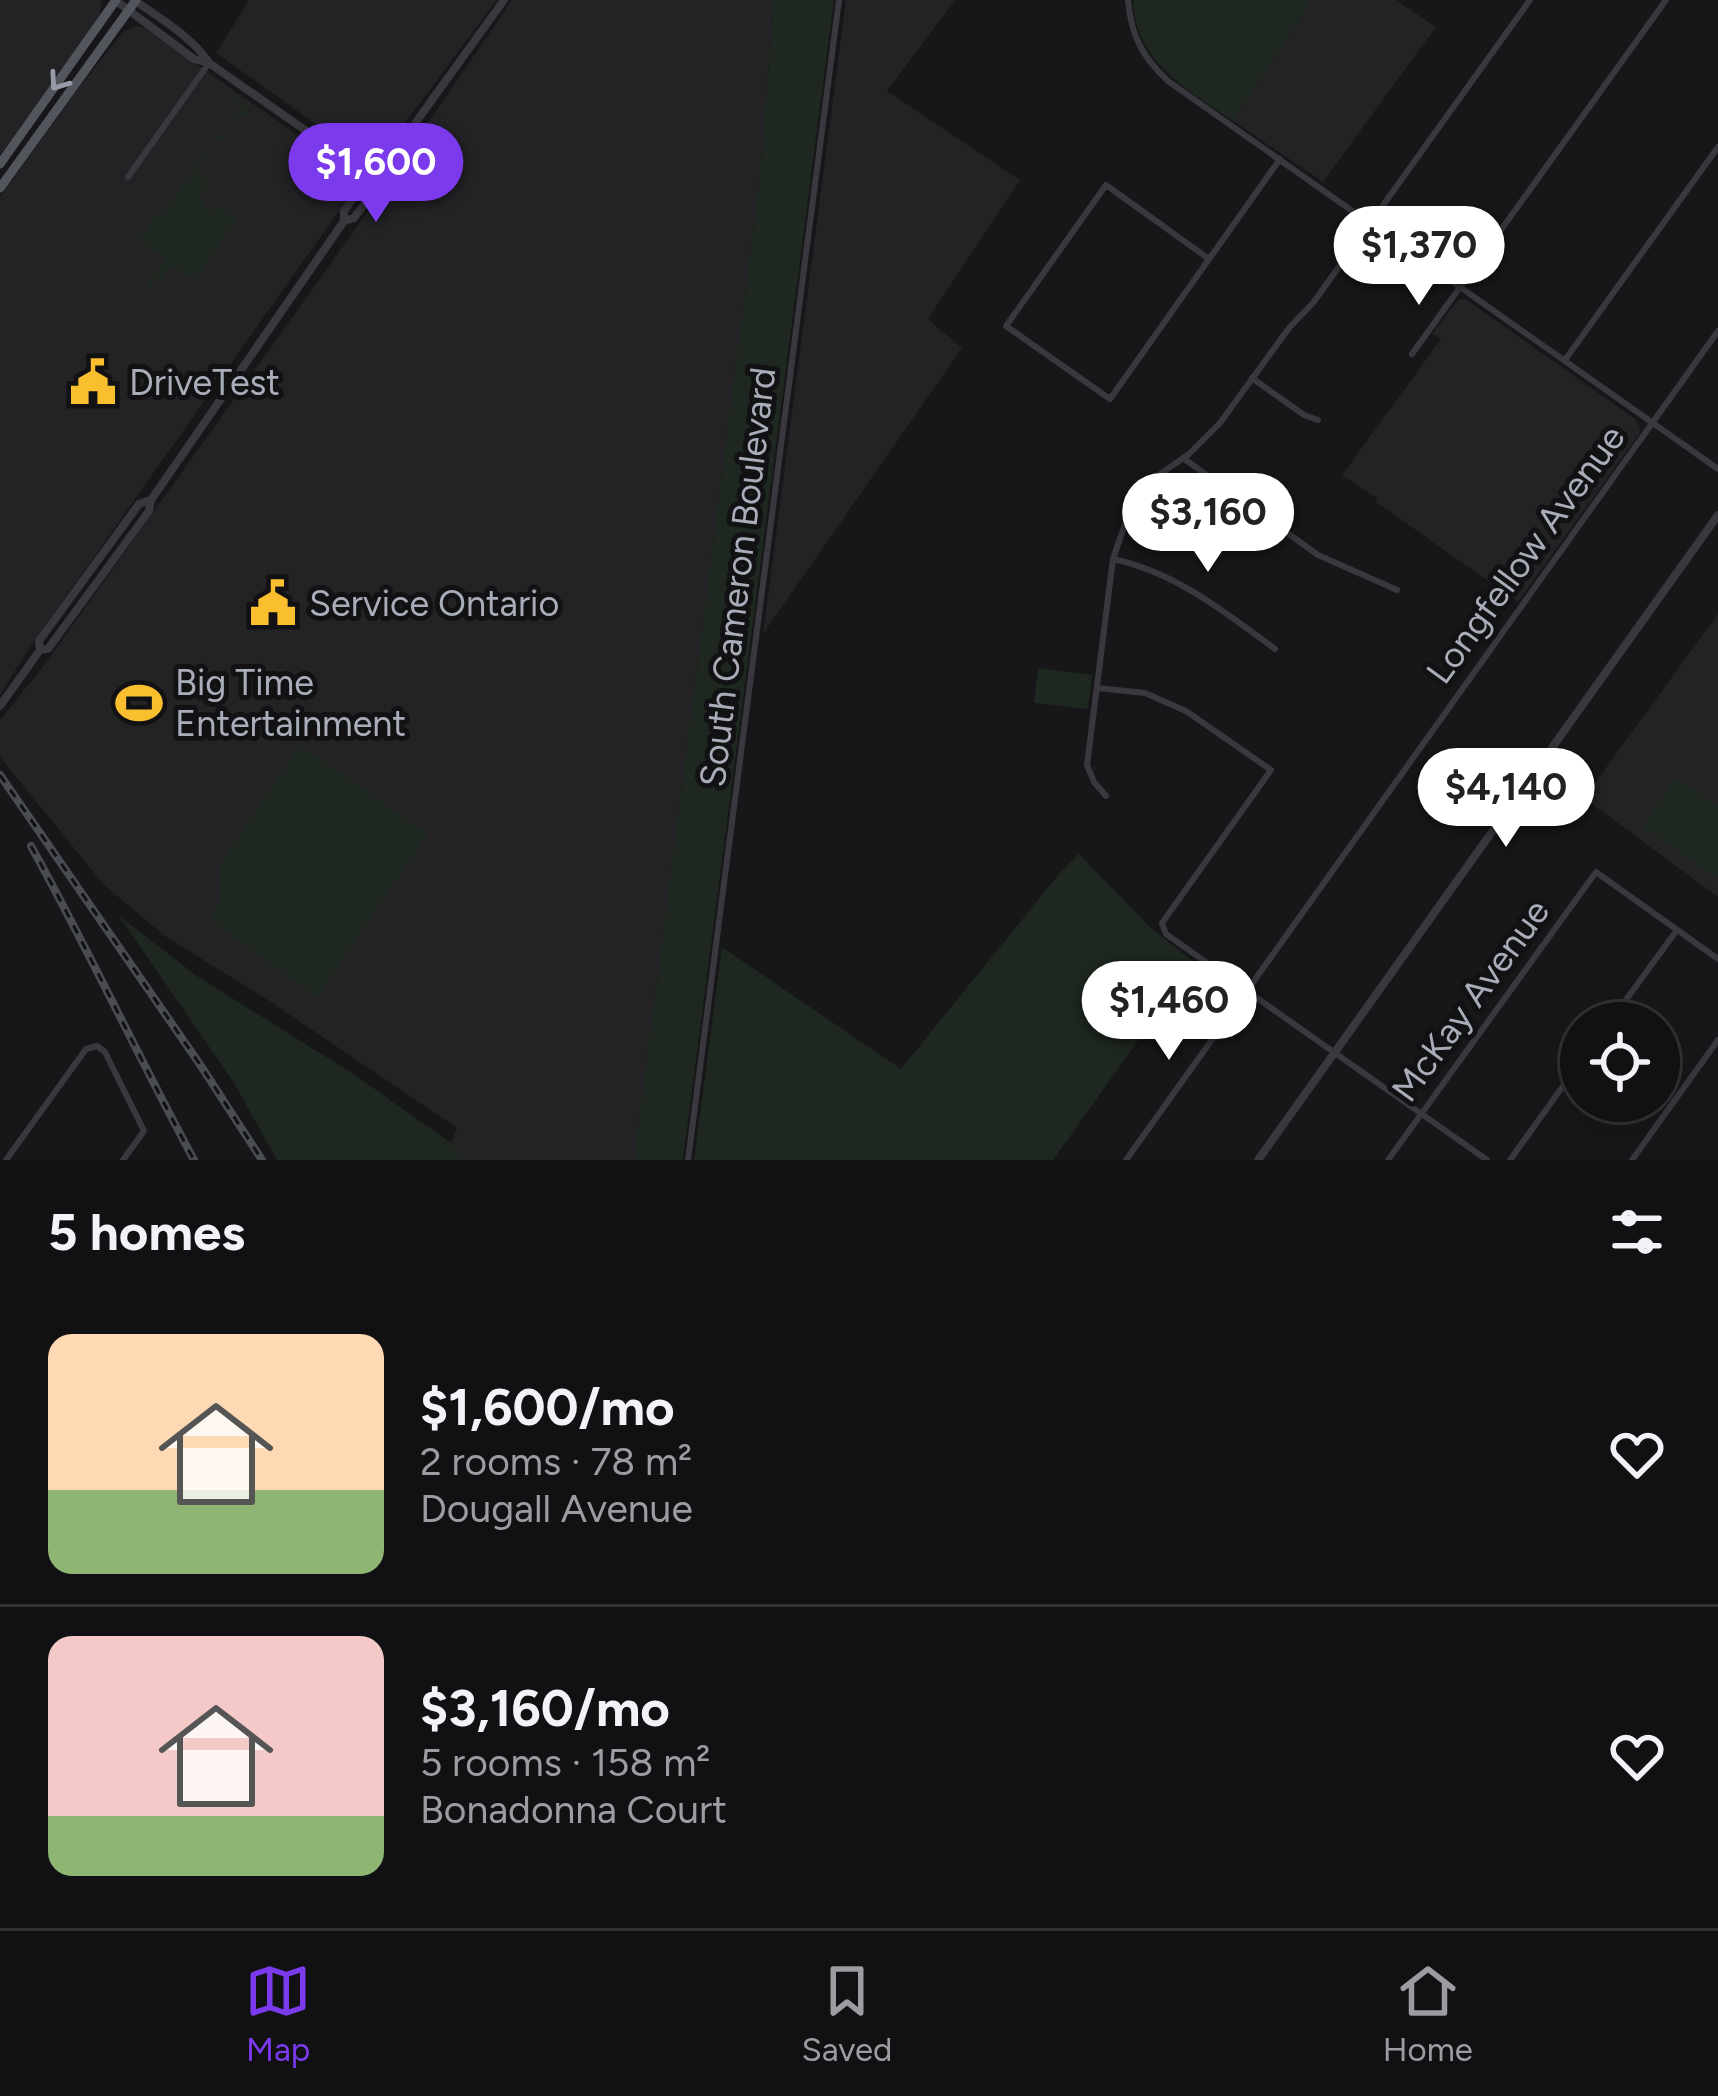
<!DOCTYPE html>
<meta charset="utf-8">
<style>
body{margin:0;font-family:Figtree,sans-serif;background:#1a1a1c;color:#f1f3f6;height:100vh;display:flex;flex-direction:column;font-size:45px;white-space:nowrap}
*{box-sizing:border-box;margin:0}
p{font-size:39px;color:#9c9da0}
.icon{flex:none;width:66px;height:66px;fill:none;stroke:currentColor;stroke-width:2;stroke-linecap:round;stroke-linejoin:round}
.map{position:relative;height:1160px;overflow:hidden}
.drawer{display:flex;flex-direction:column;background:#111113;flex:1}
.drawer>*{flex:none}
.buttons{position:absolute;left:1560px;top:1002px;display:grid;gap:24px}
.buttons a{display:grid;place-items:center;width:120px;height:120px;border-radius:50%;background:#111113;box-shadow:0 12px 48px #0002,0 0 0 3px #303133;font-size:60px}
.price{position:absolute;translate:-50% -102px;padding:0 27px;border-radius:42px;background:#fff;color:#222;font-size:39px;line-height:78px;filter:drop-shadow(0 3px 6px #0008)}
.price::after{content:'';position:absolute;left:50%;top:72px;width:36px;height:27px;margin-left:-18px;background:inherit;clip-path:polygon(0 0,100% 0,50% 100%)}
.price.selected{background:#7c3aed;color:#fff}
ul{padding:0;list-style:none}
li{display:flex;align-items:center;gap:36px;height:300px;padding:0 48px}
li+li{border-top:3px solid #303133}
li span{display:grid;place-items:center;flex:none;width:336px;height:240px;border-radius:24px;color:#555}
li>.icon{margin-inline-start:auto}
span .icon{width:144px;height:144px;fill:#fffc;stroke-width:1}
li b{font-size:51px}
h2{display:flex;justify-content:space-between;align-items:center;height:144px;padding:0 48px;font-size:51px}
.dock{display:flex;justify-content:space-around;align-items:center;height:168px;border-top:3px solid #303133;background:#111113;font-size:33px;color:#9c9da0}
.dock a{display:grid;justify-items:center;gap:6px}
.dock .selected{color:#7c3aed}
.map>svg:first-child{display:block}
.built{fill:#232326}
.green{fill:#1e2720}
.lines{fill:none;stroke-linecap:round;stroke-linejoin:round}
.minor{stroke:#38383e;stroke-width:6}
.tertiary{stroke:#38383e;stroke-width:8}
.primary{stroke:#53555d;stroke-width:9}
.rail-casing{stroke:#4a4c53;stroke-width:8}
.rail{stroke:#121214;stroke-width:3;stroke-dasharray:9;stroke-linecap:butt}
.oneway{stroke:#979ba7}
.labels{text-anchor:middle;stroke-width:10;stroke-linejoin:round;paint-order:stroke}
.poi-label{font-size:36px;fill:#a8adb9;stroke:#121214;text-anchor:start}
.street-label{font-size:36px;fill:#a8adb9;stroke:#121214}
</style>
<div class="map">
<svg width="1718" height="1160" viewBox="0 0 1718 1160">
<rect width="100%" height="100%" fill="#171719"/>
<path class="built" d="M 0,0 L 100,0 L 102,3 L 98,19 L 0,155 Z
M 249,0 L 497,0 L 380,156 L 365,159 L 216,53 Z
M 512,0 L 774,0 L 760,176 L 634,1160 L 465,1160 L 451,1143 L 457,1128 L 271,1002 L 165,936 L 104,885 L 0,757 L 0,720 L 42,668 L 356,228 Z
M 846,0 L 955,0 L 887,91 L 1020,180 L 928,319 L 962,348 L 763,634 Z
M 1312,0 L 1396,0 L 1436,27 L 1323,182 L 1233,121 Z
M 137,26 L 145,28 L 347,170 L 354,183 L 353,191 L 26,653 L 0,695 L 0,197 L 80,86 L 124,31 Z
M 1464,298 L 1635,419 L 1640,428 L 1639,434 L 1518,602 L 1376,502 L 1378,499 L 1342,475 L 1441,339 L 1432,334 L 1458,300 Z
M 1718,614 L 1718,897 L 1584,798 Z"/>
<path class="green" d="M 774,0 L 834,0 L 683,1160 L 634,1160 L 760,176 Z
M 1133,0 L 1312,0 L 1233,121 C 1187,89 1135,62 1133,0 Z
M 229,92 L 250,108 L 245,116 L 241,114 L 223,138 L 215,142 L 197,172 L 211,182 L 200,199 L 203,202 L 201,206 L 214,211 L 220,204 L 238,218 L 194,281 L 172,265 L 162,280 L 155,281 L 151,288 L 147,285 L 165,259 L 139,240 L 157,212 L 162,214 L 217,137 L 227,130 L 242,106 L 225,94 Z
M 1038,668 L 1092,675 L 1088,709 L 1034,703 Z
M 301,745 L 428,834 L 317,998 L 209,919 L 221,899 L 221,861 Z
M 1676,777 L 1718,806 L 1718,879 L 1642,827 Z
M 1079,854 L 1154,931 L 1194,962 L 1053,1160 L 694,1160 L 722,947 L 901,1069 L 1058,875 Z
M 119,916 L 197,976 L 355,1075 L 451,1143 L 465,1160 L 277,1160 L 234,1083 Z"/>
<g class="lines">
<path class="minor" d="M 1128,0 C 1131,35 1142,57 1168,81 L 1718,469
M 128,177 L 209,63
M 1209,259 L 1106,185 L 1006,326 L 1110,399 L 1280,159
M 1412,354 L 1666,0
M 1565,360 L 1718,147
M 1252,378 L 1304,415 L 1318,420
M 1183,458 L 1318,555 L 1397,590
M 1113,559 C 1175,572 1225,612 1275,649
M 1097,688 L 1145,693 L 1186,711 L 1271,770 L 1162,923 L 1166,934 L 1487,1160
M 1106,796 L 1094,782 L 1087,765 L 1113,559 L 1125,524 L 1156,477 L 1189,454 L 1220,423 L 1289,328 L 1313,303 L 1530,0
M 1609,1023 L 1677,930
M 6,1160 L 86,1049 L 97,1046 L 105,1052 L 144,1131 L 123,1160
M 688,1160 L 839,0
M 1126,1160 L 1718,331
M 1388,1160 L 1596,872 L 1718,959
M 1510,1160 L 1581,1061
M 1632,1160 L 1718,1040"/>
<path class="tertiary" d="M 115,0 L 194,59 L 209,63 L 332,149 L 340,160 L 376,188
M 134,0 C 160,18 190,36 208,61
M 333,149 L 345,153 L 383,178
M 344,221 L 354,218 L 407,147 L 406,136
M 40,650 L 48,649 L 149,511 L 151,500 L 344,221 L 344,211 L 396,140 L 406,136 L 504,0
M 0,706 L 40,650 L 39,641 L 139,504 L 150,500
M 1258,1160 L 1718,515"/>
<path class="primary" d="M 0,164 L 116,0
M 0,188 L 136,0"/>
<defs>
<path id="rail" d="M 0,775 L 199,1063 L 262,1160
M 31,846 C 88,949 138,1056 194,1160"/>
</defs>
<use href="#rail" class="rail-casing"/>
<use href="#rail" class="rail"/>
</g>
<defs><path id="oneway-chevron" d="M-2-3.5L2.5 0L-2 3.5" fill="none" stroke-width="1.6" stroke-linecap="round" stroke-linejoin="round" transform="scale(3)"/></defs>
<use class="oneway" href="#oneway-chevron" transform="translate(58 82) rotate(125)"/>
<defs>
<symbol id="civic-bare" viewBox="-9 -9 18 18"><path d="M-.6-6.5H3V-4.5H.6V-3L4-1V1h2V6H-6V1h2V-1L-.6-3ZM-1.2 2.5V6h2.4V2.5Z" fill="#fabf2e" stroke="#121214" stroke-width="2.5" paint-order="stroke"/></symbol>
<symbol id="stadium-bare" viewBox="-9 -9 18 18"><path d="M0-5a6.5 5 0 1 0 0 10a6.5 5 0 1 0 0-10ZM-3.5-1.8h7v3.6h-7Z" fill="#fabf2e" stroke="#121214" stroke-width="2.5" paint-order="stroke"/></symbol>
</defs>
<g fill-rule="evenodd">
<use href="#civic-bare" x="60" y="349" width="66" height="66"/>
<use href="#civic-bare" x="240" y="570" width="66" height="66"/>
<use href="#stadium-bare" x="106" y="670" width="66" height="66"/>
</g>
<g class="labels">
<g class="poi-label">
<text x="129" y="395">DriveTest</text>
<text x="309" y="616">Service Ontario</text>
<text x="175" y="695">Big Time<tspan x="175" dy="41">Entertainment</tspan></text>
</g>
<g class="street-label">
<text transform="translate(1525 554) rotate(-54)" y="13">Longfellow Avenue</text>
<text transform="translate(737 577) rotate(-83)" y="13">South Cameron Boulevard</text>
<text transform="translate(1470 1000) rotate(-54)" y="13">McKay Avenue</text>
</g>
</g>
</svg>
<div class="buttons">
<a><svg class="icon" aria-label="locate" viewBox="0 0 24 24"><circle cx="12" cy="12" r="6"/><path d="M12 2v4M12 18v4M2 12h4M18 12h4"/></svg></a>
</div>
<b class="price selected" style="left:376px;top:225px">$1,600</b>
<b class="price" style="left:1419px;top:308px">$1,370</b>
<b class="price" style="left:1208px;top:575px">$3,160</b>
<b class="price" style="left:1506px;top:850px">$4,140</b>
<b class="price" style="left:1169px;top:1063px">$1,460</b>
</div>
<section class="drawer">
<h2>5 homes<svg class="icon" aria-label="filters" viewBox="0 0 24 24"><path d="M4 7h16M4 17h16"/><circle cx="9" cy="7" r="2"/><circle cx="15" cy="17" r="2"/></svg></h2>
<ul>
<li><span style="background:linear-gradient(#ffd9b3 65%,#8fb573 0)"><svg class="icon" aria-label="home" viewBox="0 0 24 24"><path d="M3 11l9-7 9 7M6 9v11h12V9"/></svg></span><div><b>$1,600/mo</b><p>2 rooms · 78 m²</p><p>Dougall Avenue</p></div><svg class="icon" aria-label="heart" viewBox="0 0 24 24"><path d="M12 20l-8-8c-3-5 5-10 8-4 3-6 11-1 8 4z"/></svg></li>
<li><span style="background:linear-gradient(#f6c9c9 75%,#8fb573 0)"><svg class="icon" aria-label="home" viewBox="0 0 24 24"><path d="M3 11l9-7 9 7M6 9v11h12V9"/></svg></span><div><b>$3,160/mo</b><p>5 rooms · 158 m²</p><p>Bonadonna Court</p></div><svg class="icon" aria-label="heart" viewBox="0 0 24 24"><path d="M12 20l-8-8c-3-5 5-10 8-4 3-6 11-1 8 4z"/></svg></li>
</ul>
</section>
<nav class="dock">
<a class="selected"><svg class="icon" aria-label="map" viewBox="0 0 24 24"><path d="M3 6l6-2 6 2 6-2v14l-6 2-6-2-6 2zM9 4v14M15 6v14"/></svg>Map</a>
<a><svg class="icon" aria-label="saved" viewBox="0 0 24 24"><path d="M7 4h10v16l-5-4-5 4z"/></svg>Saved</a>
<a><svg class="icon" aria-label="home" viewBox="0 0 24 24"><path d="M3 11l9-7 9 7M6 9v11h12V9"/></svg>Home</a>
</nav>
